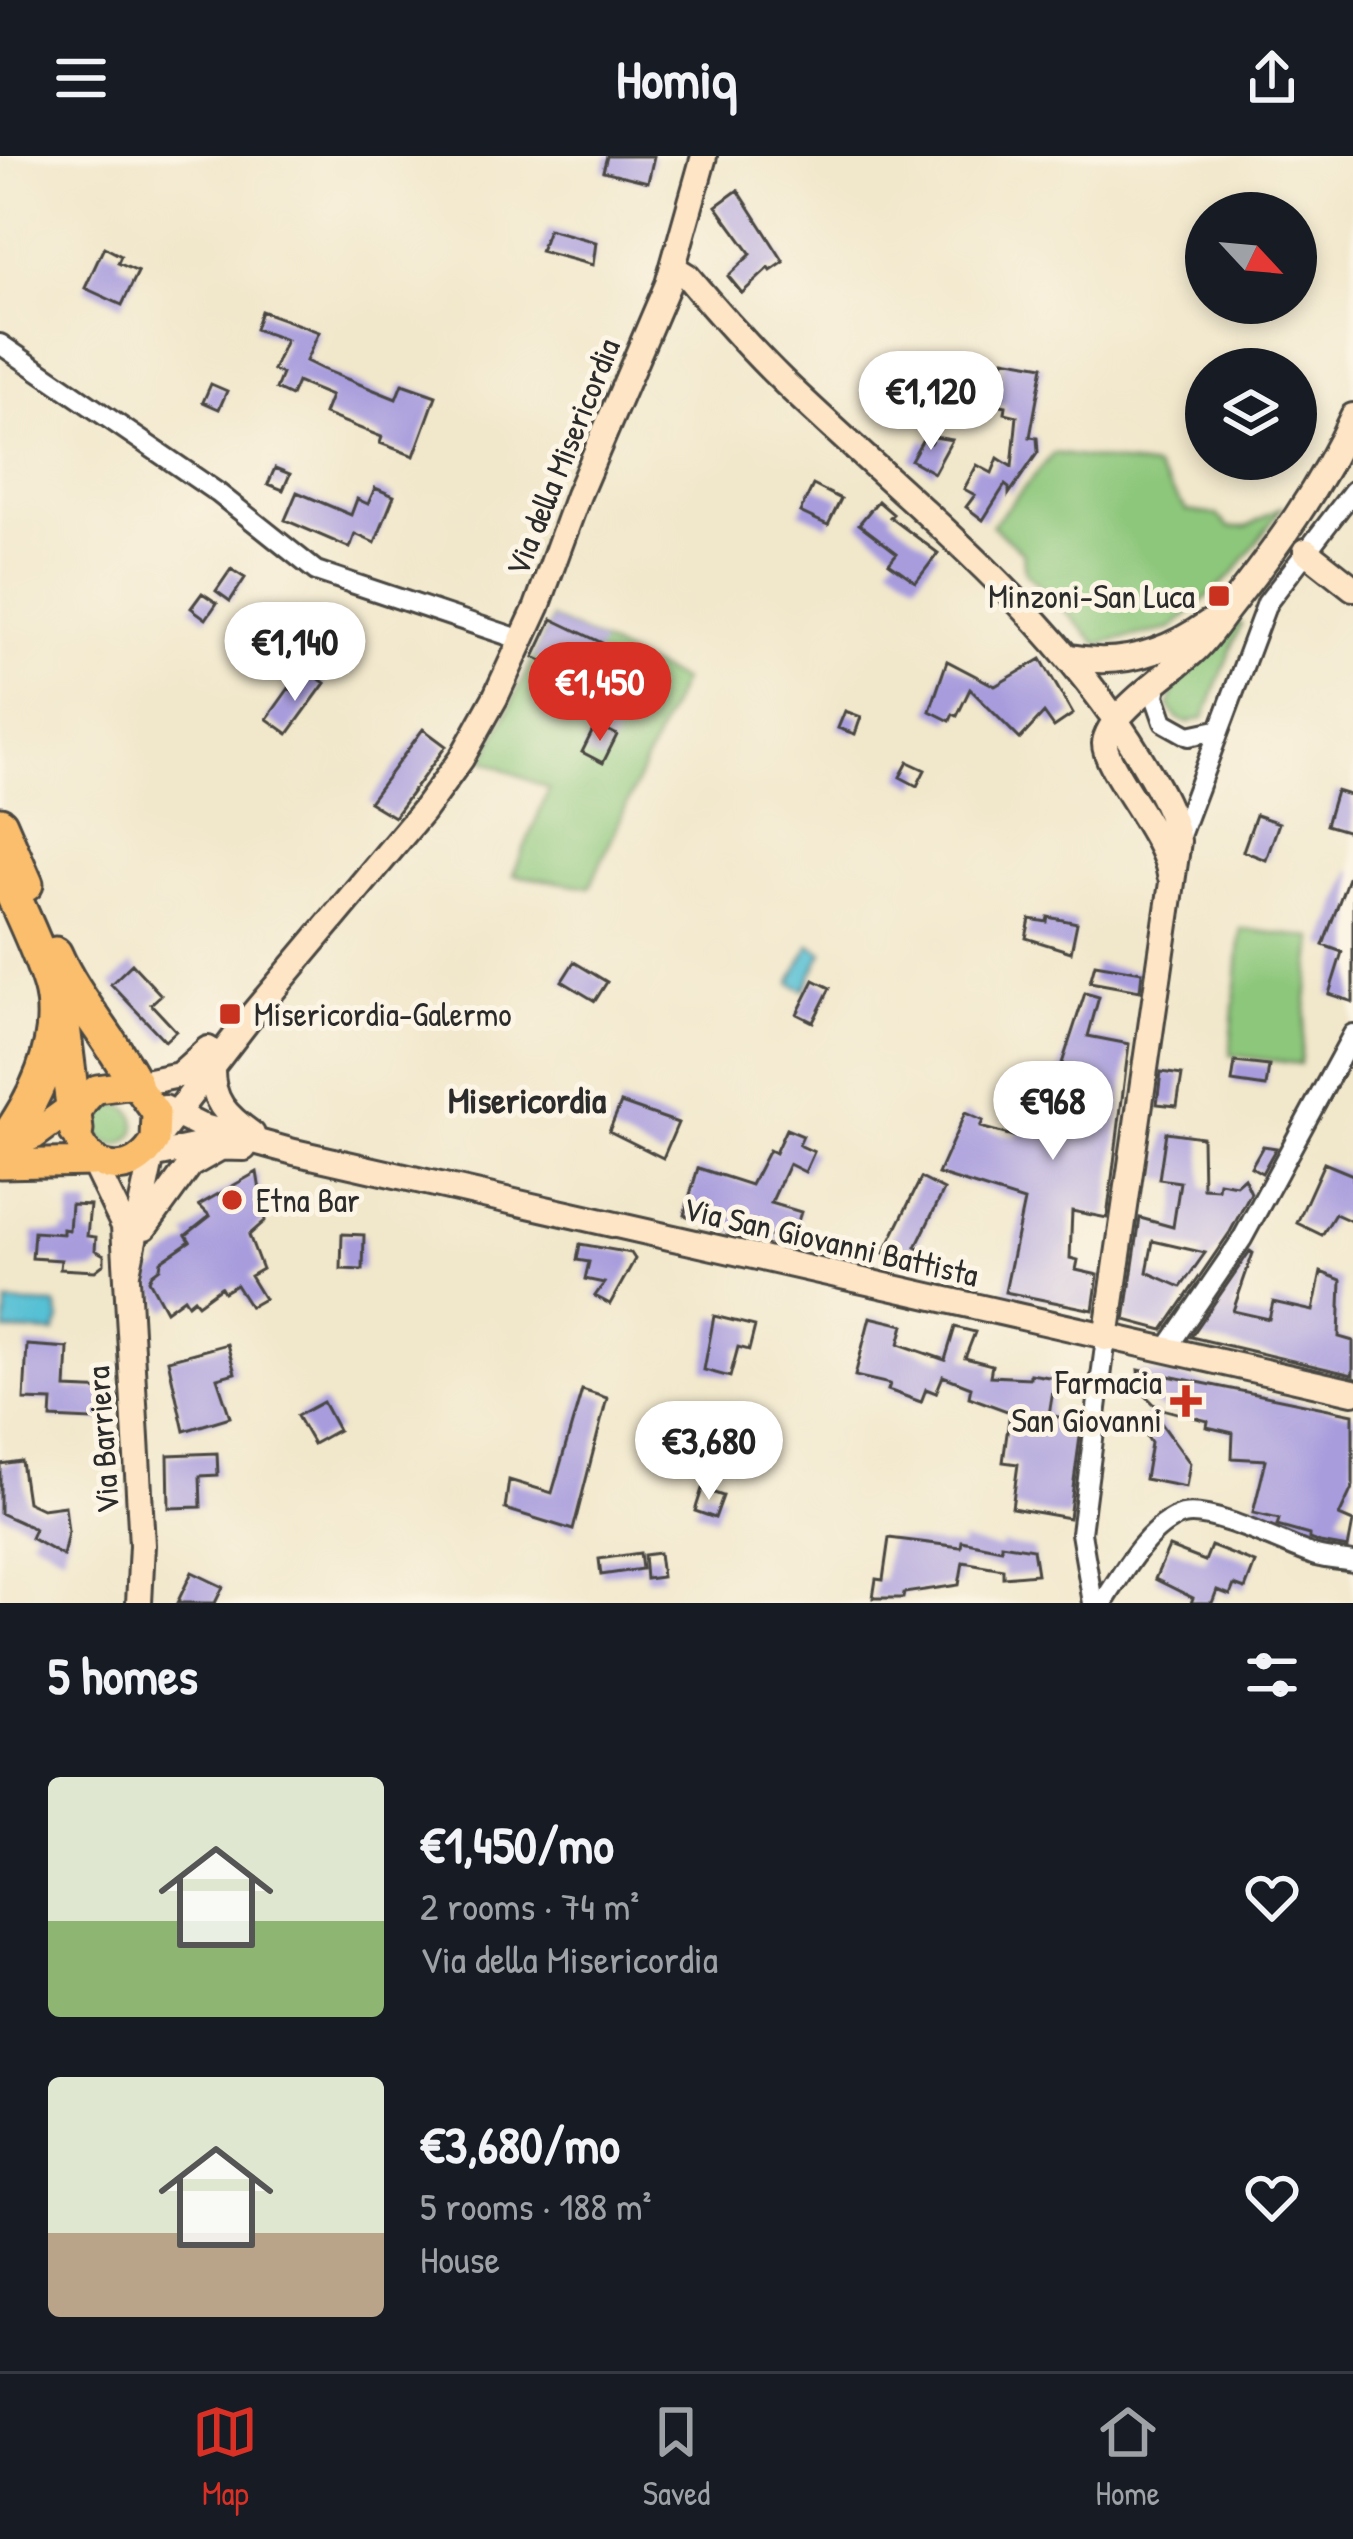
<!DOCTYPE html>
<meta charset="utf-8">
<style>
body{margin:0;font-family:"Patrick Hand",sans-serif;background:#20242c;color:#f1f3f6;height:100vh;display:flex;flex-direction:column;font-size:45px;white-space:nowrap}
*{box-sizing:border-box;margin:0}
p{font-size:39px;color:#9ea1a6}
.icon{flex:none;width:66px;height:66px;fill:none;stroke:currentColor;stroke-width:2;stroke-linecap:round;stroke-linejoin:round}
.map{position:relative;height:1447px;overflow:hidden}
.side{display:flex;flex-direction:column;background:#171b24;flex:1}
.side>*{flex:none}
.needle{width:78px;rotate:116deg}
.buttons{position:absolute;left:1185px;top:36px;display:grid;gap:24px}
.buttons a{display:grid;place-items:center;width:132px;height:132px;border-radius:50%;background:#171b24;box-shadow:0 6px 18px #0003;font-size:60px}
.price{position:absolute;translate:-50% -102px;padding:0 27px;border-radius:42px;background:#fff;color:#222;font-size:39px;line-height:78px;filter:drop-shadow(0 3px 6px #0008)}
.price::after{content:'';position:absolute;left:50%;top:72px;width:36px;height:27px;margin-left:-18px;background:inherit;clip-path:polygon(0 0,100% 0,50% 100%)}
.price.active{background:#d93025;color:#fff}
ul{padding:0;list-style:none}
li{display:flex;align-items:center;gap:36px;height:300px;padding:0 48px}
li span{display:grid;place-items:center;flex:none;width:336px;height:240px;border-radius:12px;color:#555}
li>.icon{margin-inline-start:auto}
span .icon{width:144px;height:144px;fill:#fffc;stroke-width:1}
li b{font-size:51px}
h2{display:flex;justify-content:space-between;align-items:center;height:144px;padding:0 48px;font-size:51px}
header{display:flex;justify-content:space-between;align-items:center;height:156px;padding:0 48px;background:#171b24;font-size:54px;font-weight:700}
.tabs{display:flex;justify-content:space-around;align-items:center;height:168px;border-top:3px solid #363941;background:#171b24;font-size:33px;color:#9ea1a6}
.tabs a{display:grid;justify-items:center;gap:6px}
.tabs .active{color:#d93025}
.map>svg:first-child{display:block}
.green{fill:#8dc77c;stroke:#5c7954;stroke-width:3}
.water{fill:#57c0d4;stroke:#417680;stroke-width:3}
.building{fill:#a89cdd;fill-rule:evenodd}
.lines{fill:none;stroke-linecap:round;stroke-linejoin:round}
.street-casing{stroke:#494743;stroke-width:24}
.secondary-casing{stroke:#494743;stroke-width:30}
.primary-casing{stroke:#494743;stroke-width:33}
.highway-casing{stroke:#494743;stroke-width:39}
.street{stroke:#fff;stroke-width:18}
.secondary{stroke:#fde5c5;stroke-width:24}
.primary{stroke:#fabe6d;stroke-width:27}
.highway{stroke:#fabe6d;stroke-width:33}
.poi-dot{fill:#c8321e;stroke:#fcf5e5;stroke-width:4.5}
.labels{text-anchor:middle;stroke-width:10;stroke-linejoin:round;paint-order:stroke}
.street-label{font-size:33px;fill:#2b2b2b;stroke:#fcf5e5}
.poi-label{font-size:33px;fill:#2b2b2b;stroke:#fcf5e5;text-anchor:end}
.neighbourhood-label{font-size:36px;font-weight:bold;fill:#2b2b2b;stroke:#fcf5e5}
</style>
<header><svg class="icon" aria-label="menu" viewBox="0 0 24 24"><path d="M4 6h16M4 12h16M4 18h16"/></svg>Homiq<svg class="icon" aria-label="share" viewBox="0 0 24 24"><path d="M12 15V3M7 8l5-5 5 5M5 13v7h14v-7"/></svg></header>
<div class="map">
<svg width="1353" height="1447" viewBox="0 0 1353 1447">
<rect width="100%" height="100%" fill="#fcf5e5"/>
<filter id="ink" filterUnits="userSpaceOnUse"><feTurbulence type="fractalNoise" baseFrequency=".00833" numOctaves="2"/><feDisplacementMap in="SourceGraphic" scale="24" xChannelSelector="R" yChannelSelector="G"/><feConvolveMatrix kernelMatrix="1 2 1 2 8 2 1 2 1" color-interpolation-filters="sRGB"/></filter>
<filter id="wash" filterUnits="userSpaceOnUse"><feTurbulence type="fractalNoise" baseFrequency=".004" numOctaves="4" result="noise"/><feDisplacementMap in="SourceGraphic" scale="48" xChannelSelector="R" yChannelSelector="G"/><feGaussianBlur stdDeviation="2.7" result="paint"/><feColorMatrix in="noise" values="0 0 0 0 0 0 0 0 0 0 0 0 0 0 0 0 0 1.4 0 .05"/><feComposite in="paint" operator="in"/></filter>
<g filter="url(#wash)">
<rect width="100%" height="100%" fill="#f1e7cb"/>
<path class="green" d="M 1054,297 L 1155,312 L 1187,355 L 1217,359 L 1229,371 L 1247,371 L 1283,350 L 1234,417 L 1171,473 L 1098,488 L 1025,416 L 1023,397 L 992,369 Z
M 552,463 L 682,525 L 590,731 L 513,719 L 549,633 L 484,604 Z
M 1237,466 L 1241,468 L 1204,562 L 1187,567 L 1177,562 L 1169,551 L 1175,530 Z
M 1241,773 L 1314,782 L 1300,908 L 1230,899 Z
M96 969a20 20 0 1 1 40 0a20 20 0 1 1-40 0Z"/>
<path class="water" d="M 810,789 L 823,796 L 804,834 L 790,827 Z
M 7,1147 L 56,1149 L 60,1164 L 55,1177 L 5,1175 Z"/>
<g id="blocks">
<path class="building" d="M 607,0 L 654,0 L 648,26 L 603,15 Z
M 738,34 L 784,106 L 771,115 L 769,112 L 742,137 L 728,120 L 751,98 L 716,50 Z
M 548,73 L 596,86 L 593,109 L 540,95 Z
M 104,91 L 121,100 L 118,107 L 138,116 L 122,149 L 85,132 Z
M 261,155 L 319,176 L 306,205 L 322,213 L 396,243 L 402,228 L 436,240 L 414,300 L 380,287 L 382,281 L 324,258 L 331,240 L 297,226 L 291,240 L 276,233 L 282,218 L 273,214 L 286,184 L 255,173 Z
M 1004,203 L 1043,210 L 1030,281 L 1037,282 L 1038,296 L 1009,338 L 1009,332 L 1005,329 L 983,364 L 966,351 L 975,339 L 964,333 L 977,309 L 992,317 L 998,302 L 1012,311 L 1017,260 L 1005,257 L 1006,250 L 996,248 Z
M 211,228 L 227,235 L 219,253 L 203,246 Z
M 934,281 L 952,284 L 934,317 L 911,304 L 923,283 L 930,287 Z
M 275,312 L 290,318 L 283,334 L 268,328 Z
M 813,329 L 841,343 L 828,369 L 800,356 Z
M 375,332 L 394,340 L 375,387 L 355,378 L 350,392 L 285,364 L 297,336 L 351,359 L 357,343 L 368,348 Z
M 878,345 L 893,358 L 890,361 L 938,397 L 916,426 L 889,407 L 897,397 L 859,368 Z
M 231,413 L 245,422 L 230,445 L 216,435 Z
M 202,437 L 217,447 L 206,463 L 191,452 Z
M 552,463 L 602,487 L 584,525 L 534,501 Z
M 1041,503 L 1073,558 L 1054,571 L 1044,557 L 1020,583 L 970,533 L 957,560 L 953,558 L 950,565 L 930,555 L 947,505 L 995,530 Z
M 311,517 L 325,527 L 288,578 L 267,563 L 289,532 L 297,538 Z
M 845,555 L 861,561 L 855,578 L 838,572 Z
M 596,568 L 617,579 L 603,607 L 582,596 Z
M 423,573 L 446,590 L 394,661 L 369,646 Z
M 908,606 L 925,614 L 917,630 L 900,621 Z
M 1336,635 L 1353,640 L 1353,677 L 1326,669 Z
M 1256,659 L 1279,667 L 1266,704 L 1243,695 Z
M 1351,714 L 1353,714 L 1353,846 L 1329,838 L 1342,796 L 1323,789 Z
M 1048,761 L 1077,767 L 1071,796 L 1026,782 L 1030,763 L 1047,766 Z
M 574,806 L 607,826 L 595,845 L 562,825 Z
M 132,808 L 161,839 L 151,848 L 176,875 L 165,885 L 111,828 Z
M 1095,808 L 1142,816 L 1140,835 L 1090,826 Z
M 814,824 L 830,832 L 813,866 L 797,858 Z
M 1085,837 L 1099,841 L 1088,880 L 1129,888 L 1107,1062 L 1072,1055 L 1070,1102 L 1078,1104 L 1076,1114 L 1098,1119 L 1093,1154 L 1005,1136 L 1024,1045 L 938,1018 L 965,957 L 983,965 L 980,971 L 1016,981 L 1031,929 L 1053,935 Z
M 1235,906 L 1269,910 L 1266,931 L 1232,926 Z
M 1161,916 L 1182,919 L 1177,950 L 1157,948 Z
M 621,947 L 678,967 L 663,1002 L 609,975 Z
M 786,973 L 803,980 L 799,989 L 814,996 L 805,1016 L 789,1008 L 771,1047 L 801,1056 L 791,1087 L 757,1077 L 754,1082 L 684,1059 L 698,1012 L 751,1029 L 769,994 L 775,997 Z
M 1166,976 L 1202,981 L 1203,1032 L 1218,1033 L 1219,1026 L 1236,1029 L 1244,1022 L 1251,1037 L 1230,1076 L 1163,1174 L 1125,1164 L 1140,1062 L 1173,1071 L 1180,1026 L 1159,1023 ZM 1153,1085 L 1205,1097 L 1181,1131 L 1147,1116 Z
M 1263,990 L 1276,992 L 1262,1017 L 1251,1011 Z
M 1324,1007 L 1353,1019 L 1353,1066 L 1335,1058 L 1322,1079 L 1297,1067 Z
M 257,1016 L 265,1065 L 249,1079 L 262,1113 L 250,1120 L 264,1143 L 250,1151 L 236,1129 L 224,1136 L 221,1131 L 198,1148 L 194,1143 L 188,1148 L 184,1142 L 166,1155 L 149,1124 L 152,1118 L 160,1112 L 161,1105 L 190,1085 L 186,1079 L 210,1060 L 199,1049 Z
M 921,1022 L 944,1034 L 916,1091 L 924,1095 L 915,1113 L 884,1097 Z
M 71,1048 L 90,1049 L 87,1080 L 96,1081 L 95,1094 L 104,1099 L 104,1108 L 95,1115 L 60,1113 L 61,1104 L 32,1102 L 34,1076 L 63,1078 L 63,1073 L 69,1074 Z
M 342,1078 L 364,1079 L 363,1114 L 341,1113 Z
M 580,1088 L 631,1097 L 635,1103 L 610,1148 L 595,1140 L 604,1127 L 585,1123 L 589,1106 L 577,1104 Z
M 1250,1095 L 1253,1097 L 1233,1155 L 1269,1163 L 1273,1146 L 1313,1155 L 1321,1116 L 1341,1124 L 1339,1181 L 1353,1185 L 1353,1219 L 1191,1181 Z
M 714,1160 L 755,1170 L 749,1194 L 738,1191 L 730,1221 L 704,1214 Z
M 870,1161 L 904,1169 L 899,1188 L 945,1204 L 955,1171 L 975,1176 L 965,1202 L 992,1209 L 990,1220 L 1030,1222 L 1030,1218 L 1055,1222 L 1049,1259 L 1082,1266 L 1069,1362 L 1012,1352 L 1018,1308 L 1003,1306 L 1010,1256 L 969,1241 L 971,1231 L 943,1220 L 936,1237 L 926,1233 L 921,1246 L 888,1234 L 890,1228 L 855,1220 Z
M 227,1188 L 235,1217 L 217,1222 L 230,1261 L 184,1275 L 168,1204 Z
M 27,1189 L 68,1192 L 66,1232 L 110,1234 L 112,1265 L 51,1262 L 52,1245 L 24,1244 Z
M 1139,1214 L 1353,1258 L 1353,1330 L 1339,1360 L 1353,1366 L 1348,1392 L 1320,1387 L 1309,1383 L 1309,1379 L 1277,1370 L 1279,1363 L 1253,1357 L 1266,1304 L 1232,1302 L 1233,1277 L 1207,1271 L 1208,1265 L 1158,1252 L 1141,1235 Z
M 582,1234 L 607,1242 L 573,1374 L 505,1353 L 509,1324 L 552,1337 Z
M 323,1246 L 338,1274 L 313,1288 L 297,1260 Z
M 1153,1256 L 1190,1307 L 1186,1331 L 1145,1323 L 1151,1287 L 1138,1267 Z
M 706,1261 L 741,1271 L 734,1295 L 715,1290 L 717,1283 L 701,1278 Z
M 217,1297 L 218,1319 L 200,1320 L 201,1351 L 169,1352 L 168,1299 Z
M 21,1305 L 27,1346 L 42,1353 L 65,1350 L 68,1376 L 63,1400 L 31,1382 L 35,1373 L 0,1357 L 0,1308 Z
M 702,1333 L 723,1340 L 715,1362 L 695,1355 Z
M 889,1382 L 961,1391 L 962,1385 L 1001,1393 L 1001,1388 L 1033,1393 L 1037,1418 L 1003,1421 L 1003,1413 L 963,1406 L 959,1429 L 904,1437 L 903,1442 L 873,1442 L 876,1423 L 883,1424 Z
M 1211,1390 L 1255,1407 L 1245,1433 L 1234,1429 L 1230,1439 L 1217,1434 L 1212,1447 L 1191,1447 L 1193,1442 L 1155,1423 L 1169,1391 L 1205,1405 Z
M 640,1397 L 642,1413 L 601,1419 L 599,1403 Z
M 659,1397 L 662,1421 L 646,1423 L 644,1399 Z
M 192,1416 L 223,1431 L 215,1447 L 177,1447 Z"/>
</g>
</g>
<g filter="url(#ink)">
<use href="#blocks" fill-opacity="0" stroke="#494743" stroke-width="3"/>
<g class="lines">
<defs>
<path id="street" d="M 0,188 L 218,337 L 316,415 L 522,484
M 1158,523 L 1155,540 L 1164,566 L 1189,580 L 1217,574
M 1178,685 L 1267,447 L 1353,335
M 1166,1194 L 1242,1083 L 1353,878
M 1093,1447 L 1081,1377 L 1106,1182
M 1103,1447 C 1121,1419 1148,1369 1183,1359 C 1213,1352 1286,1390 1316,1400 C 1328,1403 1341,1404 1353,1406"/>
<path id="secondary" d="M 674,112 L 687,120 C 718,157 750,193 785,227 C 909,346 1051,454 1141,603 C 1157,630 1172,653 1178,685 L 1106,1182
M 1306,395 L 1353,432
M 1070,501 C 1120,511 1167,496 1208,467
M 1170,719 C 1165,679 1105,613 1105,588 C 1106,559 1173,515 1193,496 C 1207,484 1217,467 1228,453 C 1276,392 1321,331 1353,260
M 212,911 C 211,944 225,959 252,978
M 135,928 L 179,919 L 208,893
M 164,952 L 200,970 L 294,996 L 1353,1236
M 142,1002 L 194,991 L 244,992
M 93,1006 L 124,1070 L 142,1389 L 139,1447
M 145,1071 L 190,1009 L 218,993
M 127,1117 L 155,985 L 252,859 L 423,655 L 461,603 L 495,542 L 537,451 L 578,339 L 668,128 L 704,0"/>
<path id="primary" d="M 135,928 L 156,957 L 155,985 C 115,1051 39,974 97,933 Z
M 0,993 L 34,979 L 86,941
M 0,1008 L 93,1006"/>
<path id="highway" d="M 0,668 L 26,728
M 0,709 C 16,748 38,789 50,829 C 66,886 32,949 0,992
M 55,798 C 76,846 112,882 135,928
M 62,862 L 76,974"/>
</defs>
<use href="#street" class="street-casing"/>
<use href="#secondary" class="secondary-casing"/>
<use href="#primary" class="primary-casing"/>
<use href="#highway" class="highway-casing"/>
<use href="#street" class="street"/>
<use href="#secondary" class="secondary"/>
<use href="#primary" class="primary"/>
<use href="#highway" class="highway"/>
</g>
</g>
<g class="poi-dot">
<rect x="1207" y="428" width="24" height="24" rx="6"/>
<rect x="218" y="846" width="24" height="24" rx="6"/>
<circle cx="232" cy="1044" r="12"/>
<path d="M1180 1227h12v12h12v12h-12v12h-12v-12h-12v-12h12z"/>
</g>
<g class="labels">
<g class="street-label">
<text transform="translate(562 301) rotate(-68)" y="12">Via della Misericordia</text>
<text transform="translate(831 1085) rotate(13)" y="12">Via San Giovanni Battista</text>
<text transform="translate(102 1284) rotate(-94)" y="12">Via Barriera</text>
</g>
<g class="poi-label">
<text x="1195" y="452">Minzoni-San Luca</text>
<text x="254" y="870" text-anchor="start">Misericordia-Galermo</text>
<text x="256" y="1056" text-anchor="start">Etna Bar</text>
<text x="1162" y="1238">Farmacia<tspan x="1162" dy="38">San Giovanni</tspan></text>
</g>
<g class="neighbourhood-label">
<text x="527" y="957">Misericordia</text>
</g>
</g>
</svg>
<div class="buttons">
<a><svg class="needle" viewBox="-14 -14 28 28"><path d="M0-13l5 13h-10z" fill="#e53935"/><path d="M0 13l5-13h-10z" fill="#9ea1a6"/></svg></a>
<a><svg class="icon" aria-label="layers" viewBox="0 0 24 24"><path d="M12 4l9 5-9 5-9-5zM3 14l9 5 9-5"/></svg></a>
</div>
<b class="price" style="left:931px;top:297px">€1,120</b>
<b class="price" style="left:295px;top:548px">€1,140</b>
<b class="price active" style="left:600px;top:588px">€1,450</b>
<b class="price" style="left:1053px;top:1007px">€968</b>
<b class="price" style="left:709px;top:1347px">€3,680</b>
</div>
<section class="side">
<h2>5 homes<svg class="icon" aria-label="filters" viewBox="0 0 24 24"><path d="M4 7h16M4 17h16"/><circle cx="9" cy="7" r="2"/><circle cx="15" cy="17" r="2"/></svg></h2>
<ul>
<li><span style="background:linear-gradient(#dfe7d0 60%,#8fb573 0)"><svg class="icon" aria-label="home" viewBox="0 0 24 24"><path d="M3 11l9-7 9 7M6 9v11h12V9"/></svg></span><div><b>€1,450/mo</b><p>2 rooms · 74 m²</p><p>Via della Misericordia</p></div><svg class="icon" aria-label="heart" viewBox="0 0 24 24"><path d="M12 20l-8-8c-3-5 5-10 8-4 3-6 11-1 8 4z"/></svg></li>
<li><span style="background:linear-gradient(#dfe7d0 65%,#b9a48a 0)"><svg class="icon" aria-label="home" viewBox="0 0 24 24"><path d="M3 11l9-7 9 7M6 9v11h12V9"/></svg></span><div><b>€3,680/mo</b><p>5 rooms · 188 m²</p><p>House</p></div><svg class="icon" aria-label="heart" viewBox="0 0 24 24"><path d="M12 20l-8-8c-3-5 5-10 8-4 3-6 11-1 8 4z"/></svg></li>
</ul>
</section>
<nav class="tabs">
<a class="active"><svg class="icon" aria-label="map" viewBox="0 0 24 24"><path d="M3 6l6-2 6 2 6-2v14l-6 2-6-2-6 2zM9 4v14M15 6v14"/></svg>Map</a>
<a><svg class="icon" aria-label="saved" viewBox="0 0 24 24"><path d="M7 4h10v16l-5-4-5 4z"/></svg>Saved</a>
<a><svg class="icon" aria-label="home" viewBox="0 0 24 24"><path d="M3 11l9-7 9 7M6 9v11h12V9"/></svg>Home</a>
</nav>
